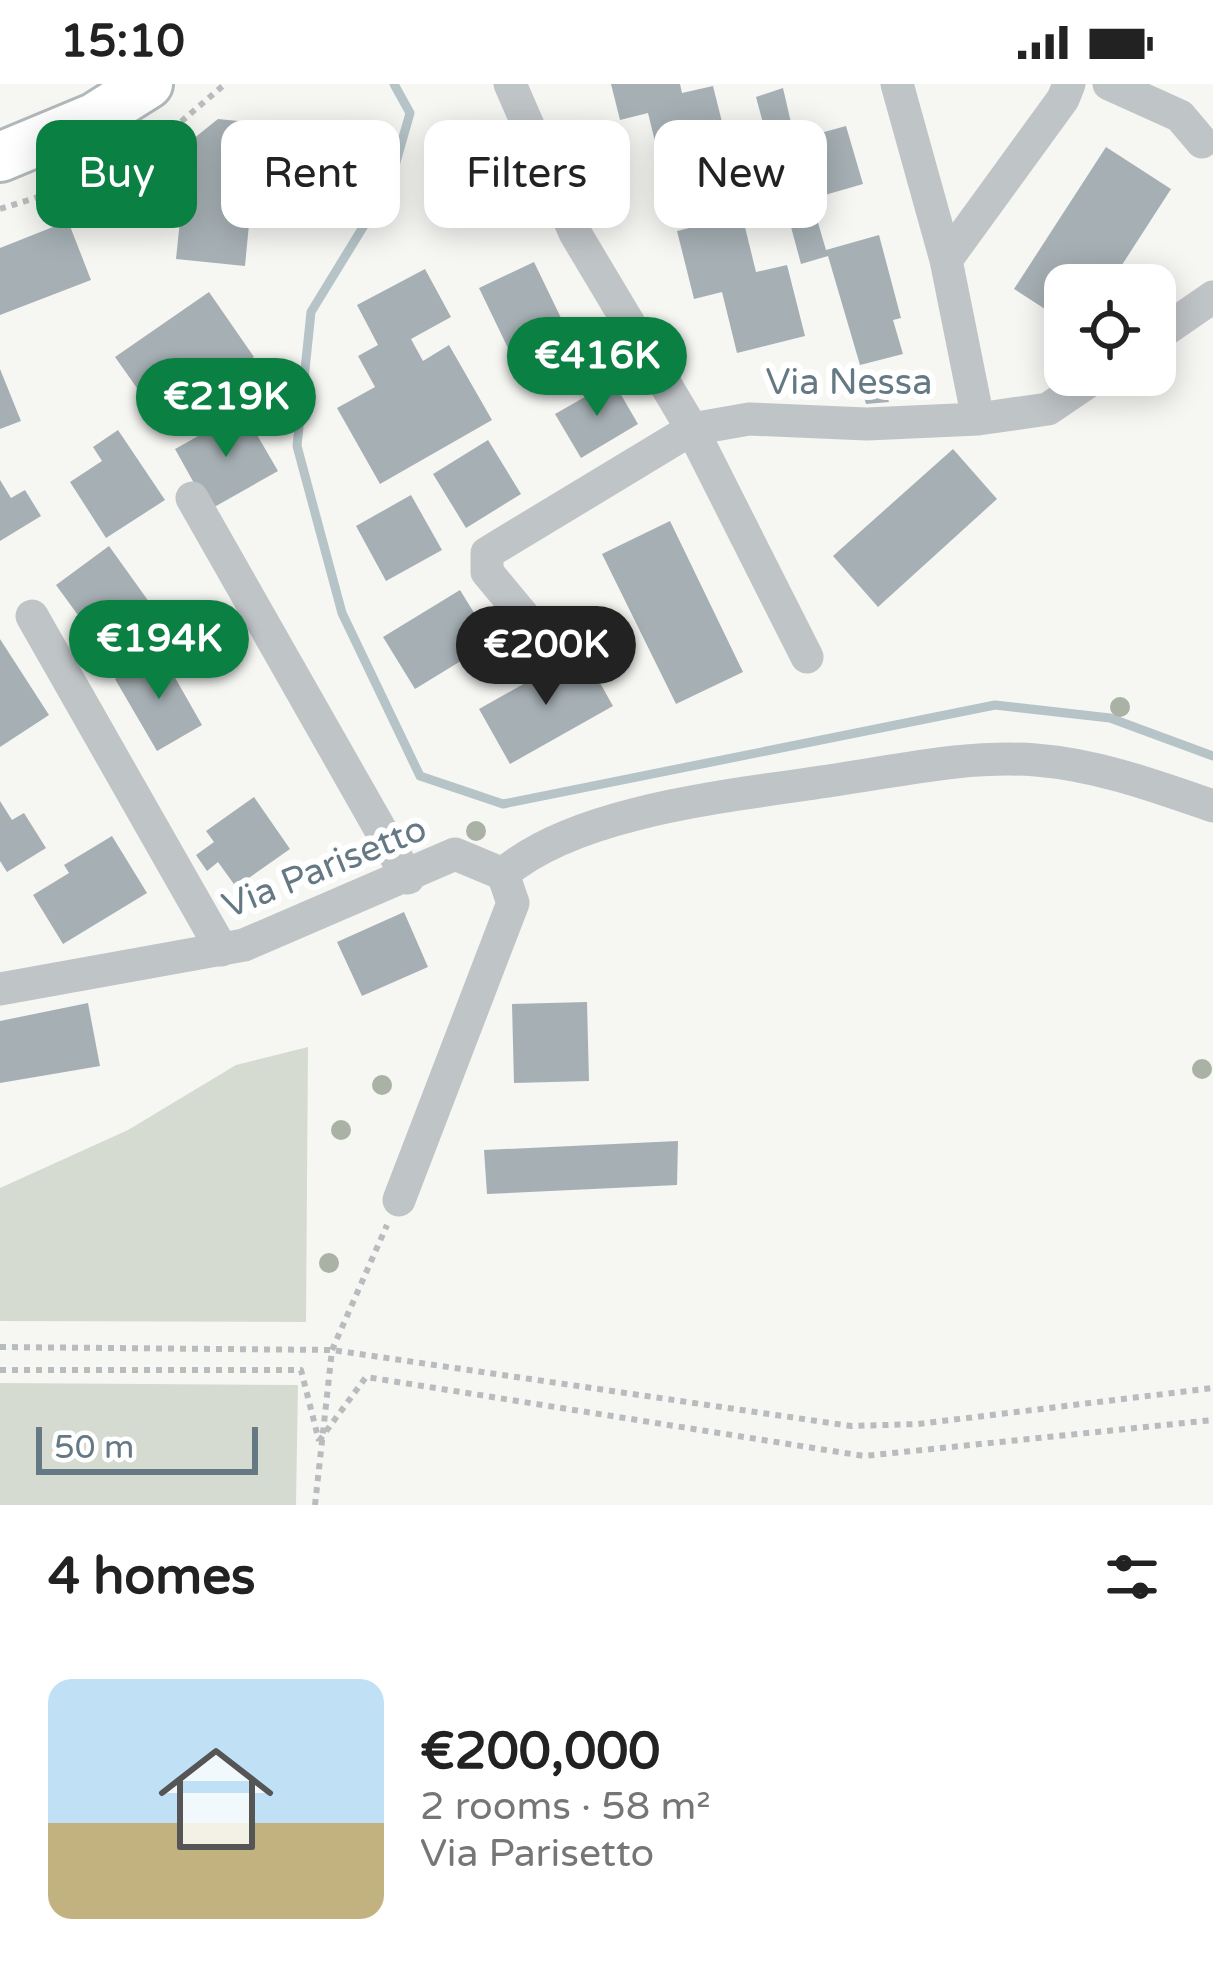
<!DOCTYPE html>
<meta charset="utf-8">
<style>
body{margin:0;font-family:"Varela Round",sans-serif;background:#f6f6f6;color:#222;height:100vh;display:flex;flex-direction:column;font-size:45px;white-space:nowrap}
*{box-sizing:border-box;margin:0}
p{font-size:39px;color:#767676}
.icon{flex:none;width:66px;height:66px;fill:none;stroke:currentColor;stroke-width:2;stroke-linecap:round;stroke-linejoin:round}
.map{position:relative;height:1421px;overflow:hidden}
.drawer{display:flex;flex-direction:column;background:#fff;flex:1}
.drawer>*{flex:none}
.guide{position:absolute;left:36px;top:36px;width:1143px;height:108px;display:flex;gap:24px}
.tools{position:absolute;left:1044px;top:180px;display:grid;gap:24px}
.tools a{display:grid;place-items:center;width:132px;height:132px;border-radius:24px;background:#fff;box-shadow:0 6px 30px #0003;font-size:60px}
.scale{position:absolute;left:36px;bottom:30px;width:222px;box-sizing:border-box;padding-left:12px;border:6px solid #657984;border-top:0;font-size:33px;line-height:42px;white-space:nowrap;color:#657984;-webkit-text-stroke:9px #fff;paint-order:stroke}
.price{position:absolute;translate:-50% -102px;padding:0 27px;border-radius:42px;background:#0b8043;color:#fff;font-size:39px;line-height:78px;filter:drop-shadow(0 3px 6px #0008)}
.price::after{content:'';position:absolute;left:50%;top:72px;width:36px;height:27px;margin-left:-18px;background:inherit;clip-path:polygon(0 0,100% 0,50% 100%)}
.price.active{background:#222;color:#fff}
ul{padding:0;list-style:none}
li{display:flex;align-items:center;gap:36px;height:300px;padding:0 48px}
li span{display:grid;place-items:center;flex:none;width:336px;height:240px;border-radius:24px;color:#555}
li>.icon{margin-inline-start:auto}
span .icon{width:144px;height:144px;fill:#fffc;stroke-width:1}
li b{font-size:51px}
h2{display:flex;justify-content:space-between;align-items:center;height:144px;padding:0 48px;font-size:51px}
.pill{padding:0 42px;border-radius:24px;background:#fff;box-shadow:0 6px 30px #0003;font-size:42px;line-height:108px}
.pill.active{background:#0b8043;color:#fff}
.status{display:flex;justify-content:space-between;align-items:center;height:84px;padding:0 60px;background:#fff;direction:ltr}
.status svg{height:33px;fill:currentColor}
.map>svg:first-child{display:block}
.green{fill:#d6dbd2}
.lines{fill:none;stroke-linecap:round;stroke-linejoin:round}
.stream{stroke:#b6c4c7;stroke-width:9}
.building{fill:#a6b0b4}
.secondary-casing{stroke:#b1b8bb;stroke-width:54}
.path{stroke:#b9bcbe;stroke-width:6;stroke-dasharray:6 6;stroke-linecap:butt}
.street{stroke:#bfc4c7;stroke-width:33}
.secondary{stroke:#fff;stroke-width:48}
.tree{fill:#a9b2a4}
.labels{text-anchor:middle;stroke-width:12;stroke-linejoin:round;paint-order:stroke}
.street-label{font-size:36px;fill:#657984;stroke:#fff}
</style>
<div class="status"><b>15:10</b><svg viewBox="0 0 49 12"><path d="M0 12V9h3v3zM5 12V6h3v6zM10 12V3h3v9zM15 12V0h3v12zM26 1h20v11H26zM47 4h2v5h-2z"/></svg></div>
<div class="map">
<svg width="1213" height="1421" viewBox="0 0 1213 1421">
<rect width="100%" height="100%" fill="#f6f6f3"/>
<path class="green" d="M 308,963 L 306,1238 L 0,1237 L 0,1104 L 128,1046 L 236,981 Z
M 0,1299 L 298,1301 L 296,1421 L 0,1421 Z"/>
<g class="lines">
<path class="stream" d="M 394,0 L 410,29 L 390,99 L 311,228 L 297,362 L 342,529 L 420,692 L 503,720 L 995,621 L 1110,634 L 1213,672"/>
</g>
<path class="building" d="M 611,0 L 680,0 L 682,9 L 713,2 L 731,74 L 663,90 L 648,29 L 620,36 Z
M 783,4 L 795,56 L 846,42 L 863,100 L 811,115 L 826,166 L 879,151 L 901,234 L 893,236 L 903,270 L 860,281 L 828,172 L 801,180 L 756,13 Z
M 218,35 L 332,46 L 325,117 L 252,109 L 245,182 L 176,175 L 188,59 Z
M 1106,63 L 1171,105 L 1109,201 L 1065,201 L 1065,238 L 1014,205 Z
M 502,65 L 518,122 L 451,141 L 435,84 Z
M 742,131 L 756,188 L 787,181 L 805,252 L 737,269 L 722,208 L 694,215 L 677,147 Z
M 68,137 L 91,196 L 0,231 L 0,164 Z
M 534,178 L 576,265 L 521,291 L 479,204 Z
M 425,185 L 451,233 L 411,255 L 423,277 L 449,261 L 492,336 L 380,400 L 337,324 L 375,303 L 358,272 L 378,261 L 357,221 Z
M 209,208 L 254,273 L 161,338 L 115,273 Z
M 0,285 L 21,337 L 0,345 Z
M 880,289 L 889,318 L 866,320 L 859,295 Z
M 613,297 L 638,340 L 581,374 L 555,330 Z
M 243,327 L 278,387 L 209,426 L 175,365 Z
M 118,346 L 165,416 L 106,454 L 70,398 L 102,377 L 93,363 Z
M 488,356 L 521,410 L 466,444 L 433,390 Z
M 953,365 L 997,415 L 878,523 L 833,472 Z
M 0,396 L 11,414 L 25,406 L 41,432 L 0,457 Z
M 411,411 L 442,466 L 386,497 L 356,442 Z
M 670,437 L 743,588 L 676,620 L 602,470 Z
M 109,462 L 152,522 L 99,560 L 56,501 Z
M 460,506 L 492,558 L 415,605 L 383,553 Z
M 0,555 L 49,631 L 0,663 Z
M 582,567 L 613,622 L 510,680 L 479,625 Z
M 161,569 L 202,641 L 157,667 L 115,595 Z
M 254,713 L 290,765 L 236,803 L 218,778 L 207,787 L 196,771 L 214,758 L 206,747 Z
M 0,717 L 12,736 L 24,729 L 46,764 L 7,788 L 0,777 Z
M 112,752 L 147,809 L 63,860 L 33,811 L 69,789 L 64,781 Z
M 404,828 L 428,883 L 362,912 L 337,858 Z
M 587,918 L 589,997 L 514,999 L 512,920 Z
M 88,919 L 100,982 L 0,999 L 0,937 Z
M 678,1057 L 677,1101 L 487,1110 L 484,1066 Z"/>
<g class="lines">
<defs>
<path id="secondary" d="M 0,73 L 94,34 L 148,0"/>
</defs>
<use href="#secondary" class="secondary-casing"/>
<path class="path" d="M 0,125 L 89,97 L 141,72 L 225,0
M 0,1263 L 332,1266 L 851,1342 L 918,1340 L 1213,1304
M 0,1286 L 301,1286 L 319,1357
M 319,1357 L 366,1293 L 864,1372 L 1213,1336
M 315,1421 L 332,1266 L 387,1141"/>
<path class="street" d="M 510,0 L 575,149 L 692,345 L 807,573
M 897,0 L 946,176 L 978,335
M 1109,0 L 1180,32 L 1202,58
M 946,176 L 1063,15 L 1069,0
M 1155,253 L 1213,213
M 192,414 L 408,794
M 32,532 L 222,866
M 535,546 L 487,488 L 487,469 L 692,345 L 749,335 L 867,340 L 978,335 L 1048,325 L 1098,291
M 503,790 C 577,725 738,711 835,696 C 902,686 968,671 1036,676 C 1098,681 1155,702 1213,722
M 0,905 L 244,861 L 455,770 L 503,790 L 513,819 L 399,1116"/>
<use href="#secondary" class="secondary"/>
</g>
<g class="tree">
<circle cx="1120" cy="623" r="10"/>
<circle cx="476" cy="747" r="10"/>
<circle cx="1202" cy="985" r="10"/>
<circle cx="382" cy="1001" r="10"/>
<circle cx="341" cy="1046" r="10"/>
<circle cx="329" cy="1179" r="10"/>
</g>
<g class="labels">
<g class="street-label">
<text x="849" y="310">Via Nessa</text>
<text transform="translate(324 782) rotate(-22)" y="13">Via Parisetto</text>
</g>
</g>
</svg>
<div class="tools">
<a><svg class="icon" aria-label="locate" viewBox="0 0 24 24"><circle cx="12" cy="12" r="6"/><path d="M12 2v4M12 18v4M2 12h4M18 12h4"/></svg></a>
</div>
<div class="scale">50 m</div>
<b class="price" style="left:597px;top:335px">€416K</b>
<b class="price" style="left:226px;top:376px">€219K</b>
<b class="price" style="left:159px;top:618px">€194K</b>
<b class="price active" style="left:546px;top:624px">€200K</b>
<div class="guide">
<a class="pill active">Buy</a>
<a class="pill">Rent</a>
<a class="pill">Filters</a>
<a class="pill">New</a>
</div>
</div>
<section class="drawer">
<h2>4 homes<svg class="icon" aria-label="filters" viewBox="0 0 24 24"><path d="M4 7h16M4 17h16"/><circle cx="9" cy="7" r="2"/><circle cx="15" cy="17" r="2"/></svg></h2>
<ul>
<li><span style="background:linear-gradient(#bfe0f5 60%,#c2b280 0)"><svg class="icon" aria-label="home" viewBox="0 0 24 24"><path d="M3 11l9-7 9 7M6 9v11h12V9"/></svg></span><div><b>€200,000</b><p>2 rooms · 58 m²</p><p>Via Parisetto</p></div></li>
</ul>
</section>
